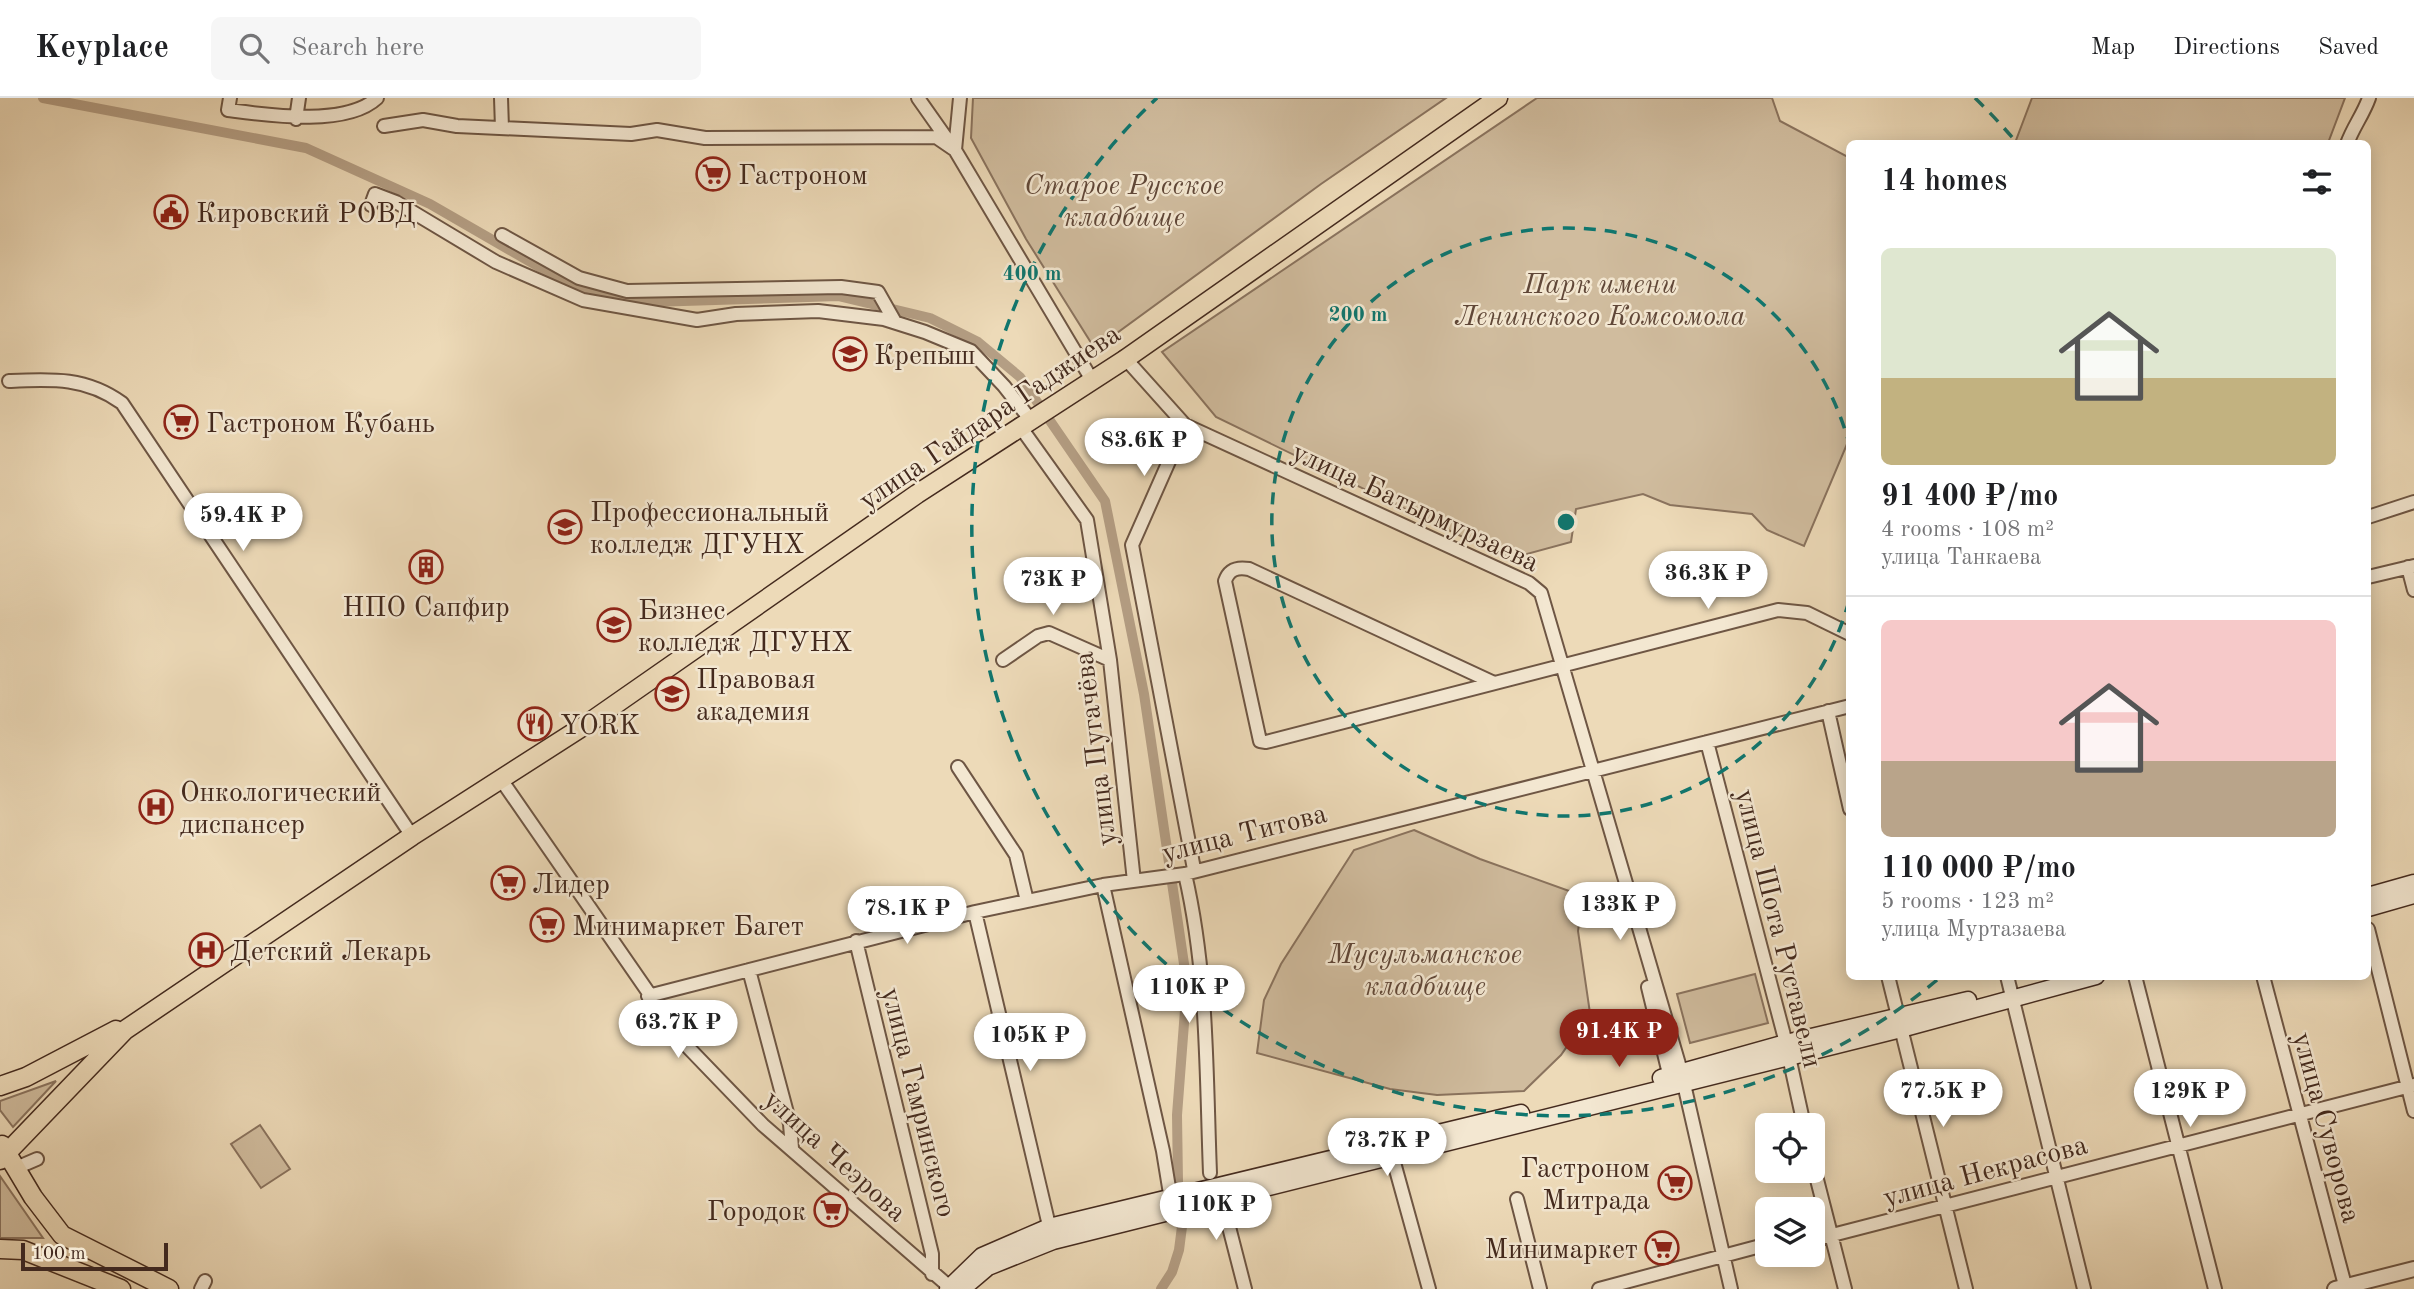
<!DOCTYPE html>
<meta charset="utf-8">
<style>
body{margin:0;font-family:"Old Standard TT",serif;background:#f6f6f6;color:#202124;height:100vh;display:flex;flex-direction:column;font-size:26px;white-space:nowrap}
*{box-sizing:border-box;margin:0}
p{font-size:23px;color:#757577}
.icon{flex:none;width:38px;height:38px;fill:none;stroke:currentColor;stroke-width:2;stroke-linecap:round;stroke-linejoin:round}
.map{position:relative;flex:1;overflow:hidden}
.details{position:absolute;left:1846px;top:42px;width:525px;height:840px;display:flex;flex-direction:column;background:#fff;border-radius:10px;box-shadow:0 4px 18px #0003}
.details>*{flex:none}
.buttons{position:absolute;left:1755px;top:1015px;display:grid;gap:14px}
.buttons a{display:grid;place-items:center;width:70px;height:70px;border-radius:10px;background:#fff;box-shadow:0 4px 18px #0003;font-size:35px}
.scale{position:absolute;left:21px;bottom:18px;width:147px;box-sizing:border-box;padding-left:7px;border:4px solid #442a1e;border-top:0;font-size:19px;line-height:24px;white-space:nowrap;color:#442a1e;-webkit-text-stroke:5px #f3e7d1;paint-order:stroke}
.price{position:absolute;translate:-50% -60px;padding:0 16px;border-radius:24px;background:#fff;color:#222;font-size:23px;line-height:46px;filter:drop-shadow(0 2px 4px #0008)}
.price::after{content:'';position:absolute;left:50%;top:42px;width:21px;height:16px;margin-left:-10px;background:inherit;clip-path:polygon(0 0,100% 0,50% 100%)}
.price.on{background:#8f2418;color:#fff}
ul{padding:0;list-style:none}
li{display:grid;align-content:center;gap:14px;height:371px;padding:0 35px}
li+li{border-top:2px solid #e0e0e0}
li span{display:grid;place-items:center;height:217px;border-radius:10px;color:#555}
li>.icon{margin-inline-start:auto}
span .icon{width:126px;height:126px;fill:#fffc;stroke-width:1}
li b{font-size:30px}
h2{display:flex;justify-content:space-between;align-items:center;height:84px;padding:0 35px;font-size:30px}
header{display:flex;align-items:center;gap:42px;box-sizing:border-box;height:98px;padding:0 35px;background:#fff;border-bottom:2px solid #e0e0e0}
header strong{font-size:33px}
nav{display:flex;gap:38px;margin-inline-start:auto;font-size:24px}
.search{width:490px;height:63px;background:#f6f6f6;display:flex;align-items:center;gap:18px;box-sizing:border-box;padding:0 24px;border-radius:10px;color:#757577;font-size:26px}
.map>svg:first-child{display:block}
.green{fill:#d0bc9e;stroke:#8a735e;stroke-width:2}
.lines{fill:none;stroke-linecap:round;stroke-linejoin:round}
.canal{stroke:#b49e84;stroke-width:10}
.minor-casing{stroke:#6e5644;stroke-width:16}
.tertiary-casing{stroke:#6e5644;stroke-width:18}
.secondary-casing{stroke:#442a1e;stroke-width:19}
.primary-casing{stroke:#442a1e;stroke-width:21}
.minor{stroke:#f3e7d1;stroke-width:12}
.tertiary{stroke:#f3e7d1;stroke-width:14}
.secondary{stroke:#f3e7d1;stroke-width:16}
.primary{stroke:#eddab8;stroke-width:18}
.ring{fill:none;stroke:#0f766e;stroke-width:3.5;stroke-dasharray:12 9}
.labels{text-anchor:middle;stroke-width:5;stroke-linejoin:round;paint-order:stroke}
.poi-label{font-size:28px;fill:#442a1e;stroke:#f3e7d1;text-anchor:start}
.park-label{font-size:28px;font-style:italic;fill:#604738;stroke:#f3e7d1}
.street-label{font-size:28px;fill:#442a1e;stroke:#f3e7d1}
.centre{fill:#0f766e;stroke:#f3e7d1;stroke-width:3.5}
.ring-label{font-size:21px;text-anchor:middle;font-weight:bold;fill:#0f766e;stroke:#f3e7d1;stroke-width:5;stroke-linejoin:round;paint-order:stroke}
</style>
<header>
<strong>Keyplace</strong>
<div class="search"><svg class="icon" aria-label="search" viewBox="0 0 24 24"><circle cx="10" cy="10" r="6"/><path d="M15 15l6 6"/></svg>Search here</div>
<nav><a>Map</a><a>Directions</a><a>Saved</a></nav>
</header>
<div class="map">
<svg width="2414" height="1191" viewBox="0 0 2414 1191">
<rect width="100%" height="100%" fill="#eddab8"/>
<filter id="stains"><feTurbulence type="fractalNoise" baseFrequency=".00286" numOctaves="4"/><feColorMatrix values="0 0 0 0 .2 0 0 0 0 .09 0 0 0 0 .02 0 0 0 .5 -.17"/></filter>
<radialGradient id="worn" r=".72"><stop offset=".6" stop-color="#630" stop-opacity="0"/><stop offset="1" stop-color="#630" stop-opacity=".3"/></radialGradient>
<path class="green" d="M 973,0 L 1446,0 L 1321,86 L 1095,251 L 1026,141 L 971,40 Z
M 1537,0 L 1772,0 L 1780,23 L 1850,60 L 1850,339 L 1804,448 L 1767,432 L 1752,416 L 1670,407 L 1643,396 L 1576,411 L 1571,444 L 1508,461 L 1216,319 L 1162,254 Z
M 2032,0 L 2345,0 L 2328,45 L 2015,45 Z
M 1414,732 L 1480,761 L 1583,798 L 1578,833 L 1590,915 L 1561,957 L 1524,993 L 1437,997 L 1390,991 L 1257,955 L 1264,902 L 1281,866 L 1354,752 Z
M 1755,876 L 1768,925 L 1690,945 L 1677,896 Z
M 56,983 L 13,1029 L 0,1012 L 0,1003 Z
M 260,1027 L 290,1071 L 261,1090 L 231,1046 Z
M 0,1078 L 43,1140 L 0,1140 Z"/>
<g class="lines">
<path class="canal" d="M 43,0 L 306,50 L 430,106 L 574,189 L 651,204 L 838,198 L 930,220 L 978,244 L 1020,279 L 1105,403 L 1144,596 L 1187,886 L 1177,1017 L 1178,1084 L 1183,1121 L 1179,1152 L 1172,1174 L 1161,1191"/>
<defs>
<path id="minor" d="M 230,0 L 228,12 C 267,17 346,29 377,0
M 501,0 L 502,30
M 918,0 L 949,44
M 296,21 L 299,0
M 384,28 L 423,22 L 457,28 L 631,36 L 657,32 L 705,40 L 936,39 L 955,52 L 1092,282
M 2347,46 C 2353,29 2363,17 2369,0
M 955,52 L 960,0
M 371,107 L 375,96 L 396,104 L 496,164 L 583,202 L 697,222 L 736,216 L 818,213 L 884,221 L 925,234 L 971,253 L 1004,288 L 1030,321
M 502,137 L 579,180 L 627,193 L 841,189 L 878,194 L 895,224
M 1124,259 L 1185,327 L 1529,485 L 1541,495 L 1681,973 L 1731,1191
M 9,283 C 52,281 86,279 122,305 L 412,738
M 1019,327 L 1087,422 L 1110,562 L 1134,783
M 1185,327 L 1132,447 L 1194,771
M 2368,419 L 2414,404
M 2408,469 L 2414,492
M 2368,479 L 2414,468
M 1003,562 L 1038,538 L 1049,535 L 1110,562
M 1494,585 L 1249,471 C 1237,469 1229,471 1225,483 L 1260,643 L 1266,644 L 1778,512 L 1807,515 L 1850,536
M 1828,613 L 1850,711
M 1707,644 L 1786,945 L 1804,1027
M 958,669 L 1016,757 L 1027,803
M 500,680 L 682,943 L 763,1027 L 952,1191
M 1185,776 C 1208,875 1206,974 1210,1075
M 1103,787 L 1163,1053 L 1172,1108
M 975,814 L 1051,1136
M 2368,831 L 2414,1013
M 856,843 L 932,1156 L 932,1176
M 749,872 L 790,1026 L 792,1050
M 1888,878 L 1966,1191
M 2007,878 L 2084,1191
M 2135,878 L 2215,1191
M 2263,878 L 2346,1191
M 1648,889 L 1671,984
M 648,898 L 975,814 L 1103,787 L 1185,776 L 1850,608
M 1390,1050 L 1429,1191
M 1813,1066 L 1845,1191
M 16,1070 L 37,1061
M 1220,1094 L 1245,1191
M 1517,1101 L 1540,1191
M 1813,1142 L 2414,987
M 201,1191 L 205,1183
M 1599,1191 L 1768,1146"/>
<path id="tertiary" d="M 2335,1191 L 2414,1171"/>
<path id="secondary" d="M 2368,798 L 2414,785
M 2368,810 L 2414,797
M 1661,980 L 1786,945 L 1968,902
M 948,1191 L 982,1158 L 1049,1129 L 1521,1015
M 962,1191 L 988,1169 L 1053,1143 L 1901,931 L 2096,878"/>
<path id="primary" d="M 0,988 L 26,979 L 116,932
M 2,1047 L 33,1099 L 62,1137 L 169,1191
M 0,1062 L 125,932 L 412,738 L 590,624 L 917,396 L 1124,262 L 1498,0
M 0,1151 L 23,1152 L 121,1191"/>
</defs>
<use href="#minor" class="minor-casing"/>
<use href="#tertiary" class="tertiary-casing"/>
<use href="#secondary" class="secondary-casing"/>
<use href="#primary" class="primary-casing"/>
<use href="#minor" class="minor"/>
<use href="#tertiary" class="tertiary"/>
<use href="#secondary" class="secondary"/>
<use href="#primary" class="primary"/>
</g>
<g class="ring">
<path d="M1849 503A294 294 0 1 1 1849 345"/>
<path d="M1937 882A589 589 0 0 1 1157 0M1975 0A589 589 0 0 1 2017 45"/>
</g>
<defs>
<symbol id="supermarket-ring" viewBox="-11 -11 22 22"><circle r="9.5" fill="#f3e7d1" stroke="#8f2418" stroke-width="1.5"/><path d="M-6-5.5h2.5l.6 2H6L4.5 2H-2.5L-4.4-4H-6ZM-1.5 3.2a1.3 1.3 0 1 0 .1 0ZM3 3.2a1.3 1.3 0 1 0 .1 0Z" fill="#8f2418"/></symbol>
<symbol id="civic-ring" viewBox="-11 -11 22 22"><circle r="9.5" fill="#f3e7d1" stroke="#8f2418" stroke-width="1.5"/><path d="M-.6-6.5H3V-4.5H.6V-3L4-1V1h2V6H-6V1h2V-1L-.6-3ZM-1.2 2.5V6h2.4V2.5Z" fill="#8f2418"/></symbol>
<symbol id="school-ring" viewBox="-11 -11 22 22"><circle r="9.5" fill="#f3e7d1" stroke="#8f2418" stroke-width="1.5"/><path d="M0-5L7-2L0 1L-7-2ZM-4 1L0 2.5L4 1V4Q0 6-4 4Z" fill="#8f2418"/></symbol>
<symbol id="university-ring" viewBox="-11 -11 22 22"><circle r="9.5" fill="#f3e7d1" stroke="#8f2418" stroke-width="1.5"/><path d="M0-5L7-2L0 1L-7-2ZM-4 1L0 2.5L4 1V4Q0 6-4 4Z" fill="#8f2418"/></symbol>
<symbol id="building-ring" viewBox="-11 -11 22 22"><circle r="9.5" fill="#f3e7d1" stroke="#8f2418" stroke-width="1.5"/><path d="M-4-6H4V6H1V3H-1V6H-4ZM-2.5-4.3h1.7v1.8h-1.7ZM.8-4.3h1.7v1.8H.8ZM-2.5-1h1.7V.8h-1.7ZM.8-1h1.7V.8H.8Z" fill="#8f2418"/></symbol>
<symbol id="restaurant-ring" viewBox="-11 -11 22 22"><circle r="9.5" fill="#f3e7d1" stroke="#8f2418" stroke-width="1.5"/><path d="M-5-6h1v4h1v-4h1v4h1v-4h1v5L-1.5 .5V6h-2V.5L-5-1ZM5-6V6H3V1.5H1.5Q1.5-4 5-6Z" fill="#8f2418"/></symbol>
<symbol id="hospital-ring" viewBox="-11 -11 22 22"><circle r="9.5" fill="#f3e7d1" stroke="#8f2418" stroke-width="1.5"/><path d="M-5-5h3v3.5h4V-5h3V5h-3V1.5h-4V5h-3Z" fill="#8f2418"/></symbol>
</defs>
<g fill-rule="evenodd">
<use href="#supermarket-ring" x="694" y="57" width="38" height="38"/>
<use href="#civic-ring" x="152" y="95" width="38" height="38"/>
<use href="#school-ring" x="831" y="237" width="38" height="38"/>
<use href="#supermarket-ring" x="162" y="305" width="38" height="38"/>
<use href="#university-ring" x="546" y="410" width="38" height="38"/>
<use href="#building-ring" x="407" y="450" width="38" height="38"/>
<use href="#university-ring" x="595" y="508" width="38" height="38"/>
<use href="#university-ring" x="653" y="577" width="38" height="38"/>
<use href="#restaurant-ring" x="516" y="607" width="38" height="38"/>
<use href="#hospital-ring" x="137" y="690" width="38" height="38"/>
<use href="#supermarket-ring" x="489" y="766" width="38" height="38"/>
<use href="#supermarket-ring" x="528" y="808" width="38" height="38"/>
<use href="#hospital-ring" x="187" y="833" width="38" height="38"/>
<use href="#supermarket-ring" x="1656" y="1066" width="38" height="38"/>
<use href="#supermarket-ring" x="812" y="1093" width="38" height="38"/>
<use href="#supermarket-ring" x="1643" y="1131" width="38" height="38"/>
</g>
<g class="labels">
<g class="poi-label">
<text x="738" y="86">Гастроном</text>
<text x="196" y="124">Кировский РОВД</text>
<text x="874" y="266">Крепыш</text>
<text x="206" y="334">Гастроном Кубань</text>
<text x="590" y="423">Профессиональный<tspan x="590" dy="32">колледж ДГУНХ</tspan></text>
<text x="426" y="518" text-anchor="middle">НПО Сапфир</text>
<text x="638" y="521">Бизнес<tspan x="638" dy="32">колледж ДГУНХ</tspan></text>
<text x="696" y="590">Правовая<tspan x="696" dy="32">академия</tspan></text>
<text x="560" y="636">YORK</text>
<text x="180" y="703">Онкологический<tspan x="180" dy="32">диспансер</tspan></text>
<text x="532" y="795">Лидер</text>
<text x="572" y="837">Минимаркет Багет</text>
<text x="230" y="862">Детский Лекарь</text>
<text x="1650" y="1079" text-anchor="end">Гастроном<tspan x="1650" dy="32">Митрада</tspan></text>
<text x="806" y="1122" text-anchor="end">Городок</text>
<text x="1638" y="1160" text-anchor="end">Минимаркет</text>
</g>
<g class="park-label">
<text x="1124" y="96">Старое Русское<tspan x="1124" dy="32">кладбище</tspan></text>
<text x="1600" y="195">Парк имени<tspan x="1600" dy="32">Ленинского Комсомола</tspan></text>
<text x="1425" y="865">Мусульманское<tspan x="1425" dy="32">кладбище</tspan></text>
</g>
<g class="street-label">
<text transform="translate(989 318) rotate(-34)" y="10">улица Гайдара Гаджиева</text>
<text transform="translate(1416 408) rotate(25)" y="10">улица Батырмурзаева</text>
<text transform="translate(1094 651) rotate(-97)" y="10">улица Пугачёва</text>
<text transform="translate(1244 734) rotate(-14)" y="10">улица Титова</text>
<text transform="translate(1780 830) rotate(76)" y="10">улица Шота Руставели</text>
<text transform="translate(920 1004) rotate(76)" y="10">улица Гамринского</text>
<text transform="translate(2328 1029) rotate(75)" y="10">улица Суворова</text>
<text transform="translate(836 1057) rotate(42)" y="10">улица Чеэрова</text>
<text transform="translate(1985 1072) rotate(-15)" y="10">улица Некрасова</text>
</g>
</g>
<circle cx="1566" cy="424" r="10" class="centre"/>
<g class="ring-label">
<text x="1032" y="182">400 m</text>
<text x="1358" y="223">200 m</text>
</g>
<rect width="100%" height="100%" filter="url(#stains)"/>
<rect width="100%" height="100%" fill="url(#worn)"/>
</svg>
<div class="buttons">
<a><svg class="icon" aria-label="locate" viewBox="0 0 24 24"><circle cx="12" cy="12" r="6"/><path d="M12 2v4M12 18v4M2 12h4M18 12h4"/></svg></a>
<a><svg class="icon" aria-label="layers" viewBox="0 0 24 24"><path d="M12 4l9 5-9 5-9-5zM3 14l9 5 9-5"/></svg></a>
</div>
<div class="scale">100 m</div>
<b class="price" style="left:1144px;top:380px">83.6K ₽</b>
<b class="price" style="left:243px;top:455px">59.4K ₽</b>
<b class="price" style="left:1708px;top:513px">36.3K ₽</b>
<b class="price" style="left:1053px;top:519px">73K ₽</b>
<b class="price" style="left:1620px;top:844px">133K ₽</b>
<b class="price" style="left:907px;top:848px">78.1K ₽</b>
<b class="price" style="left:1189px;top:927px">110K ₽</b>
<b class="price" style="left:678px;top:962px">63.7K ₽</b>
<b class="price on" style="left:1619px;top:971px">91.4K ₽</b>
<b class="price" style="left:1030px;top:975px">105K ₽</b>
<b class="price" style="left:1943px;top:1031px">77.5K ₽</b>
<b class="price" style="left:2190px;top:1031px">129K ₽</b>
<b class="price" style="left:1387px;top:1080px">73.7K ₽</b>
<b class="price" style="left:1216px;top:1144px">110K ₽</b>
<section class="details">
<h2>14 homes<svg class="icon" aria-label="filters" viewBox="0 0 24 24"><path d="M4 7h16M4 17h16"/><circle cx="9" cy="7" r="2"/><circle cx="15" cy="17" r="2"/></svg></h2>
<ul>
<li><span style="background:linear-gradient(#dfe7d0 60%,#c2b280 0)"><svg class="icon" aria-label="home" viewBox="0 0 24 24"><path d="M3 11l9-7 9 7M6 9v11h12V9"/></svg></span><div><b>91 400 ₽/mo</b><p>4 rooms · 108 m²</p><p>улица Танкаева</p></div></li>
<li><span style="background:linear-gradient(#f6c9c9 65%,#b9a48a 0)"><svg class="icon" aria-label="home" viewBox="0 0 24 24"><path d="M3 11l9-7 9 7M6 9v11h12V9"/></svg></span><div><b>110 000 ₽/mo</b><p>5 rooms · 123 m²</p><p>улица Муртазаева</p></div></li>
</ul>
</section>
</div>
